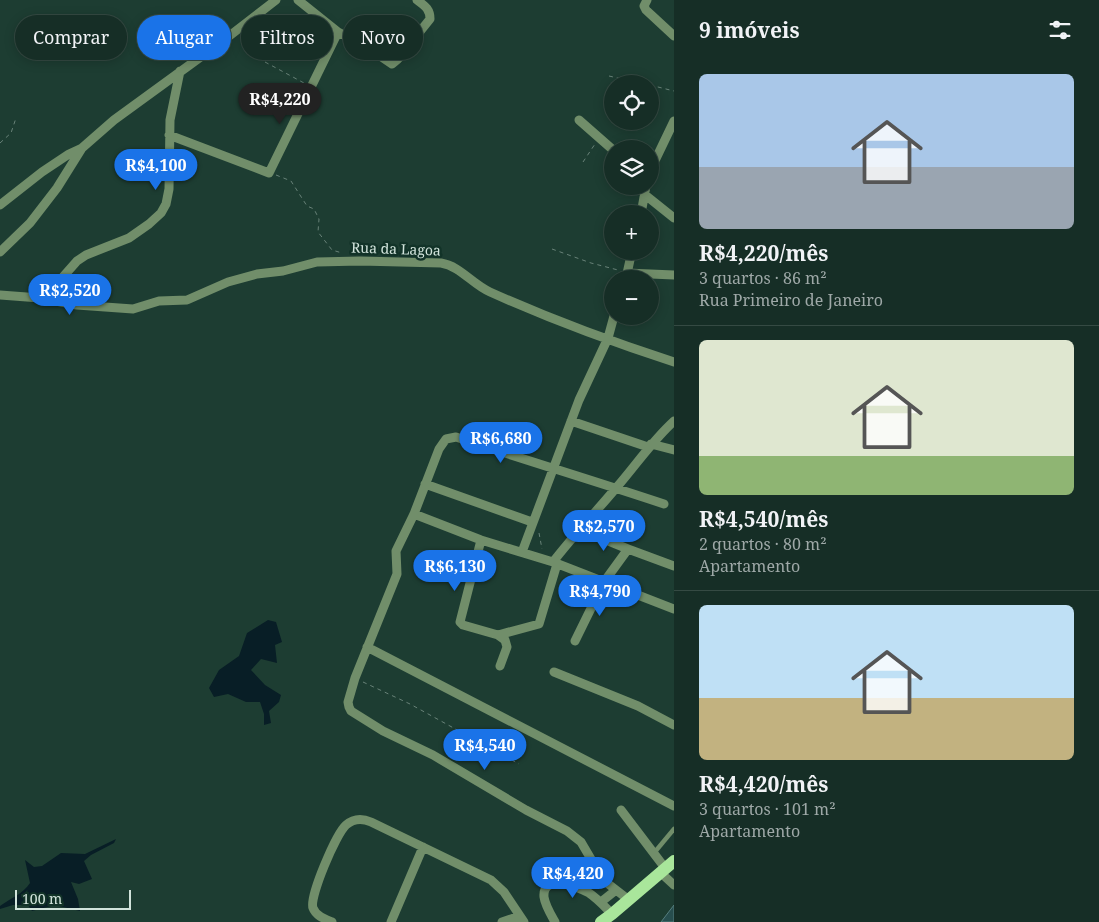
<!DOCTYPE html>
<html lang="pt">
<meta charset="utf-8">
<style>
body{margin:0;font-family:"Noto Serif",serif;background:#233a32;color:#f1f3f6;height:100vh;display:flex;flex-direction:column;font-size:19px;white-space:nowrap}
*{box-sizing:border-box;margin:0}
p{font-size:16px;color:#9ea8a7}
.icon{flex:none;width:28px;height:28px;fill:none;stroke:currentColor;stroke-width:2;stroke-linecap:round;stroke-linejoin:round}
.map{position:relative;flex:1;overflow:hidden}
.panel{display:flex;flex-direction:column;background:#162e26;width:425px}
.panel>*{flex:none}
.banner{position:absolute;left:15px;top:15px;width:475px;height:45px;display:flex;gap:10px}
.tools{position:absolute;left:604px;top:75px;display:grid;gap:10px}
.tools a{display:grid;place-items:center;width:55px;height:55px;border-radius:50%;background:#162e26;box-shadow:0 2px 12px #0003,0 0 0 1px #354a43;font-size:25px}
.scale{position:absolute;left:15px;bottom:12px;width:116px;box-sizing:border-box;padding-left:5px;border:2px solid #d1e3db;border-top:0;font-size:14px;line-height:18px;white-space:nowrap;color:#d1e3db;-webkit-text-stroke:4px #123328;paint-order:stroke}
.price{position:absolute;translate:-50% -42px;padding:0 11px;border-radius:18px;background:#1a73e8;color:#fff;font-size:16px;line-height:32px;filter:drop-shadow(0 1px 2px #0008)}
.price::after{content:'';position:absolute;left:50%;top:30px;width:15px;height:11px;margin-left:-8px;background:inherit;clip-path:polygon(0 0,100% 0,50% 100%)}
.price.on{background:#222;color:#fff}
ul{padding:0;list-style:none}
li{display:grid;align-content:center;gap:10px;height:265px;padding:0 25px}
li+li{border-top:1px solid #354a43}
li span{display:grid;place-items:center;height:155px;border-radius:8px;color:#555}
li>.icon{margin-inline-start:auto}
span .icon{width:90px;height:90px;fill:#fffc;stroke-width:1}
li b{font-size:21px}
h2{display:flex;justify-content:space-between;align-items:center;height:60px;padding:0 25px;font-size:21px}
.chip{padding:0 18px;border-radius:22px;background:#162e26;box-shadow:0 2px 12px #0003,0 0 0 1px #354a43;font-size:18px;line-height:45px}
.chip.on{background:#1a73e8;color:#fff}
main{display:flex;flex:1;min-height:0}
.map>svg:first-child{display:block}
.water{fill:#081e26}
.building{fill:#274e4e;stroke:#567e7e}
.lines{fill:none;stroke-linecap:round;stroke-linejoin:round}
.path{stroke:#688278;stroke-width:1;stroke-dasharray:4 4;stroke-linecap:butt}
.service{stroke:#718e6a;stroke-width:4.5}
.minor{stroke:#718e6a;stroke-width:9}
.primary{stroke:#a9e69b;stroke-width:12}
.labels{text-anchor:middle;stroke-width:5;stroke-linejoin:round;paint-order:stroke}
.street-label{font-size:14px;fill:#d1e3db;stroke:#123328}
</style>
<main>
<div class="map">
<svg width="674" height="922" viewBox="0 0 674 922">
<rect width="100%" height="100%" fill="#1d3d32"/>
<path class="water" d="M 268,620 L 276,622 L 282,642 L 275,645 L 277,663 L 261,659 L 251,670 L 265,685 L 281,695 L 279,702 L 269,711 L 271,723 L 264,725 L 264,714 L 260,702 L 246,702 L 228,694 L 214,697 L 209,688 L 219,670 L 239,656 L 247,633 Z
M 116,839 L 114,843 L 91,855 L 84,861 L 92,879 L 79,884 L 71,882 L 78,899 L 80,911 L 55,905 L 32,911 L 28,905 L 13,905 L 0,909 L 0,906 C 11,898 23,894 30,883 L 25,860 L 34,867 L 42,866 L 61,853 L 85,854 Z"/>
<path class="building" d="M 674,905 L 674,922 L 661,922 Z"/>
<g class="lines">
<path class="path" d="M 265,62 L 304,83
M 609,76 L 643,84
M 650,85 L 674,91
M 0,143 L 11,133 L 16,118
M 583,162 L 595,144
M 276,175 L 291,181 L 307,206 L 314,209 L 319,219 L 318,232 L 332,250 L 342,253
M 552,249 L 591,263 L 618,270
M 539,533 L 542,549
M 363,682 L 410,704 L 519,764"/>
<path class="service" d="M 654,853 L 674,829"/>
<path class="minor" d="M 298,0 L 338,32 L 367,47 L 392,64 L 398,59 L 430,19 C 430,9 425,6 417,0
M 647,0 L 644,6 L 646,10 L 674,36
M 579,120 L 612,149
M 169,135 L 269,173 L 338,32
M 650,171 L 674,121
M 644,194 L 674,218
M 0,205 L 42,172 L 69,154 L 82,148 L 114,120 L 228,37 L 276,0
M 641,214 L 646,186
M 0,252 L 30,223 L 57,188 L 82,148
M 627,273 L 674,275
M 626,278 L 632,251
M 0,295 L 40,298 L 77,305 L 133,309 L 159,301 L 187,300 L 228,282 L 257,274 L 283,271 L 317,262 L 360,261 L 441,263 C 460,266 472,284 490,292 C 550,319 612,342 674,362
M 40,298 L 47,295 L 77,261 L 86,255 L 129,238 L 149,224 L 161,213 L 166,204 L 169,189 L 170,120 L 180,71
M 571,421 L 648,447
M 651,444 L 674,450
M 425,484 L 532,522
M 414,514 L 481,540 L 553,562 L 674,609
M 481,540 L 460,622 L 463,625 L 498,635 L 505,640 L 507,647 L 500,666
M 628,549 L 674,566
M 522,552 L 579,400 L 608,338 L 614,316
M 553,562 C 573,536 595,513 616,488 C 636,465 652,441 674,421
M 498,635 L 539,624 L 557,564
M 575,641 L 604,582 L 628,549 L 579,529
M 367,647 L 674,806
M 554,672 L 638,706 L 674,725
M 621,810 L 665,868
M 661,873 L 674,885
M 629,900 L 607,883 L 598,871 L 581,842 L 567,831 L 526,810 L 433,755 L 383,731 L 351,711 L 349,707 L 348,702 L 355,678 L 397,574 L 396,551 L 414,514 L 439,449 L 446,439 L 456,437 C 525,460 595,481 664,504
M 601,902 L 616,890
M 332,922 C 325,919 316,916 313,908 C 309,897 336,834 346,825 C 354,818 362,818 371,822 L 491,880 L 504,892 L 524,922
M 391,922 L 423,847
M 502,922 L 520,916
M 555,922 C 551,915 545,905 544,897 C 542,873 579,887 589,893 C 598,899 605,907 612,914"/>
<path class="primary" d="M 601,922 L 612,914 L 674,861"/>
</g>
<g class="labels">
<g class="street-label">
<text transform="translate(396 249) rotate(2)" y="5">Rua da Lagoa</text>
</g>
</g>
</svg>
<div class="tools">
<a><svg class="icon" aria-label="locate" viewBox="0 0 24 24"><circle cx="12" cy="12" r="6"/><path d="M12 2v4M12 18v4M2 12h4M18 12h4"/></svg></a>
<a><svg class="icon" aria-label="layers" viewBox="0 0 24 24"><path d="M12 4l9 5-9 5-9-5zM3 14l9 5 9-5"/></svg></a>
<a>+</a>
<a>−</a>
</div>
<div class="scale">100 m</div>
<b class="price on" style="left:280px;top:125px">R$4,220</b>
<b class="price" style="left:156px;top:191px">R$4,100</b>
<b class="price" style="left:70px;top:316px">R$2,520</b>
<b class="price" style="left:501px;top:464px">R$6,680</b>
<b class="price" style="left:604px;top:552px">R$2,570</b>
<b class="price" style="left:455px;top:592px">R$6,130</b>
<b class="price" style="left:600px;top:617px">R$4,790</b>
<b class="price" style="left:485px;top:771px">R$4,540</b>
<b class="price" style="left:573px;top:899px">R$4,420</b>
<div class="banner">
<a class="chip">Comprar</a>
<a class="chip on">Alugar</a>
<a class="chip">Filtros</a>
<a class="chip">Novo</a>
</div>
</div>
<section class="panel">
<h2>9 imóveis<svg class="icon" aria-label="filters" viewBox="0 0 24 24"><path d="M4 7h16M4 17h16"/><circle cx="9" cy="7" r="2"/><circle cx="15" cy="17" r="2"/></svg></h2>
<ul>
<li><span style="background:linear-gradient(#a9c7e8 60%,#9aa5b1 0)"><svg class="icon" aria-label="home" viewBox="0 0 24 24"><path d="M3 11l9-7 9 7M6 9v11h12V9"/></svg></span><div><b>R$4,220/mês</b><p>3 quartos · 86 m²</p><p>Rua Primeiro de Janeiro</p></div></li>
<li><span style="background:linear-gradient(#dfe7d0 75%,#8fb573 0)"><svg class="icon" aria-label="home" viewBox="0 0 24 24"><path d="M3 11l9-7 9 7M6 9v11h12V9"/></svg></span><div><b>R$4,540/mês</b><p>2 quartos · 80 m²</p><p>Apartamento</p></div></li>
<li><span style="background:linear-gradient(#bfe0f5 60%,#c2b280 0)"><svg class="icon" aria-label="home" viewBox="0 0 24 24"><path d="M3 11l9-7 9 7M6 9v11h12V9"/></svg></span><div><b>R$4,420/mês</b><p>3 quartos · 101 m²</p><p>Apartamento</p></div></li>
</ul>
</section>
</main>
